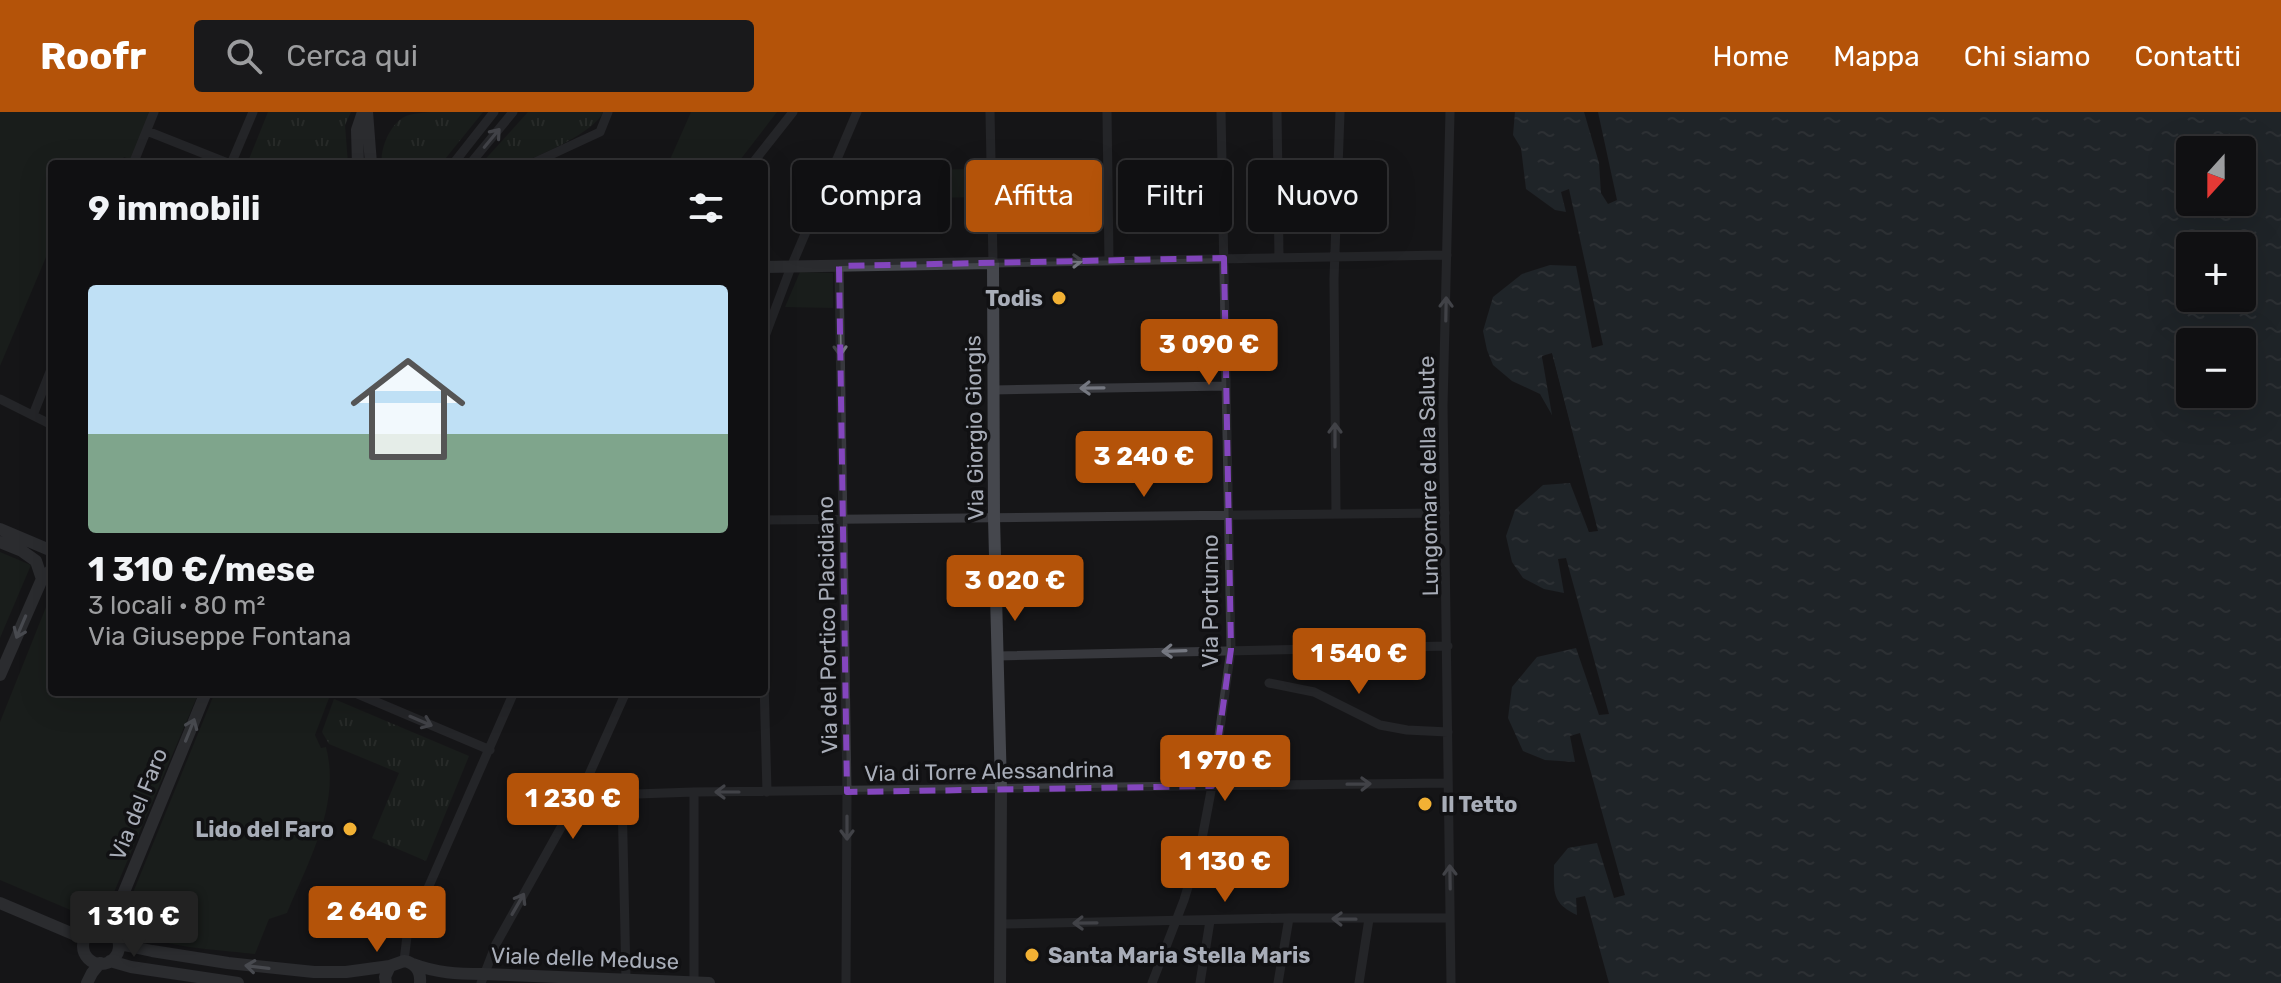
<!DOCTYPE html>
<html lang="it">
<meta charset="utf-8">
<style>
body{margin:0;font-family:Rubik,sans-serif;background:#19191b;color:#f1f3f6;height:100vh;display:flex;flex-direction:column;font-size:30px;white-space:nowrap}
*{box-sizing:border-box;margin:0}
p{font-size:26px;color:#9c9d9f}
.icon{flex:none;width:44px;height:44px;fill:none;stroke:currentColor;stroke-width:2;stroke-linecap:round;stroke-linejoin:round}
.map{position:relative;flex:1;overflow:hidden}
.panel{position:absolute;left:48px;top:48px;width:720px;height:536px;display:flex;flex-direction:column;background:#101012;border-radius:8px;box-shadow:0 8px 32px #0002,0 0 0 2px #303032}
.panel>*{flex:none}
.banner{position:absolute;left:792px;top:48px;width:760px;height:72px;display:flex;gap:16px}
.needle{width:52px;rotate:201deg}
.fabs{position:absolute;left:2176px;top:24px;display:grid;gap:16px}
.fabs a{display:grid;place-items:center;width:80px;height:80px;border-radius:8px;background:#101012;box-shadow:0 8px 32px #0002,0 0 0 2px #303032;font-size:40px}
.price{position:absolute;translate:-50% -68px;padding:0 18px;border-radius:8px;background:#b45309;color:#fff;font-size:26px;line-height:52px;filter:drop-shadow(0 2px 4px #0008)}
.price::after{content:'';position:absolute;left:50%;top:48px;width:24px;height:18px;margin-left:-12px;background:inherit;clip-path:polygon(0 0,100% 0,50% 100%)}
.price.selected{background:#222;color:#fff}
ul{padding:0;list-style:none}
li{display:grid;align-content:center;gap:16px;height:424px;padding:0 40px}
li+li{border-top:2px solid #303032}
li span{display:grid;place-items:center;height:248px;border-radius:8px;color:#555}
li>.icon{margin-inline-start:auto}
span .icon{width:144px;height:144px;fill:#fffc;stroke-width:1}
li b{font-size:34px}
h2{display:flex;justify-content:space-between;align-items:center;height:96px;padding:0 40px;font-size:34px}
.chip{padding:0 28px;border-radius:8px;background:#101012;box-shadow:0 8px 32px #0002,0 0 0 2px #303032;font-size:28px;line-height:72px}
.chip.selected{background:#b45309;color:#fff}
header{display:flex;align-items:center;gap:48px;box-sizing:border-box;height:112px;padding:0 40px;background:#b45309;color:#fff}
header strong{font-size:38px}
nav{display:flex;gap:44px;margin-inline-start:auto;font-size:28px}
.search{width:560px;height:72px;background:#19191b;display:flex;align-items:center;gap:20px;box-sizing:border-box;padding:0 28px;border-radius:8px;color:#9c9d9f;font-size:30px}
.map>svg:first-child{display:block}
.green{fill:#1e261f}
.park{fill:url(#park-tufts)}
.water{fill:url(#water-ripples);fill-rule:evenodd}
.pier{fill:#161618}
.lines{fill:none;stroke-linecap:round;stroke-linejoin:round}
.street{stroke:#37383d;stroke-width:9}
.secondary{stroke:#45474d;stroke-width:12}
.oneway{stroke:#757881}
.oneway2{stroke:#858993}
.marked{fill:none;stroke:#8446be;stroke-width:6;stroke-dasharray:16 10;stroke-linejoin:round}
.poi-dot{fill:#f2b134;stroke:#111113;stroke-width:3}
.labels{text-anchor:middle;stroke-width:7;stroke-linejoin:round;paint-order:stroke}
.poi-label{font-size:22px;font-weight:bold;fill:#a8adb8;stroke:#111113;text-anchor:end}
.street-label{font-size:22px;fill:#a8adb8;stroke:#111113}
</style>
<header>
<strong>Roofr</strong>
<div class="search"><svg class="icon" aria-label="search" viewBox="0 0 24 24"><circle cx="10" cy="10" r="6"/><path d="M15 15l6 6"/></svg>Cerca qui</div>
<nav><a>Home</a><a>Mappa</a><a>Chi siamo</a><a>Contatti</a></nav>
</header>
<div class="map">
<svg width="2281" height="871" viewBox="0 0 2281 871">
<defs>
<pattern id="park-tufts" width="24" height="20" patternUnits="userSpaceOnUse" patternTransform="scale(2)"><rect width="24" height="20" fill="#1e261f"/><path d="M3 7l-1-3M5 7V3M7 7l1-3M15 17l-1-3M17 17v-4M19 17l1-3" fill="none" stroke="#3c433d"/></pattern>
<pattern id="water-ripples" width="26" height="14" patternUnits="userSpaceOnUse" patternTransform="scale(2)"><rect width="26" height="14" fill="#2c353c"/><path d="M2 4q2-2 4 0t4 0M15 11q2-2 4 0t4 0" fill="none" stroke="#485056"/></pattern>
</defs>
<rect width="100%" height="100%" fill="#161618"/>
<path class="green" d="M 0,0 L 150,0 L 131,48 L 124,45 L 120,52 L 52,52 L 52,131 L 0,254 Z
M 691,0 L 777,0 L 737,52 L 668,52 Z
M 981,57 L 981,85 L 879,87 L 878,58 Z
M 800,160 L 833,161 L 833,196 L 785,195 Z
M 0,440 L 31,453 L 0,526 Z
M 52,480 L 52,580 L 199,580 L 101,811 L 0,768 L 0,610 Z
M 215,580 L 315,580 L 329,586 L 315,623 L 321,636 L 326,635 C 341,692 309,748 287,801 L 269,807 L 255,842 C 222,838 141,835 121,810 Z"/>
<path class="park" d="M 268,0 L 351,0 L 345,13 L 348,52 L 247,52 Z
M 431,0 L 483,0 L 441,52 L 382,52 C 380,36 390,13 404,5 C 411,1 424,1 431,0 Z
M 528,0 L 603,0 C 596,19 539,45 519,51 C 508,54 493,52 481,52 Z
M 334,587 L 469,644 L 426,749 L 372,726 L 399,661 L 329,632 L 322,620 Z"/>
<path class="water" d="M 1515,0 L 1584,0 L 1599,51 L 1601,81 L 1608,92 L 1617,88 L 1598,0 L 2281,0 L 2281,871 L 1609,871 L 1585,784 L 1576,786 L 1577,803 C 1551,791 1554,779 1554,753 L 1568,736 L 1597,731 L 1614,786 L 1625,783 L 1580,621 L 1570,624 L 1575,650 L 1545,648 L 1523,639 L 1508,606 L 1512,575 L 1537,545 L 1576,536 L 1599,603 L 1609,602 L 1566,446 L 1558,447 L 1564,481 L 1544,477 L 1523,466 L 1512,450 L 1506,424 L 1515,398 L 1543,373 L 1570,371 L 1589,420 L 1597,418 L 1552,242 L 1542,245 L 1552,303 L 1540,282 L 1512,269 L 1493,253 L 1487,238 L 1483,219 L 1493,185 L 1522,162 L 1550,153 L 1576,154 L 1592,236 L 1603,233 L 1569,77 L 1561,80 L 1566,100 L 1555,98 L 1526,77 L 1521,36 L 1513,23 ZM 2190,38 L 2242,38 L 2242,90 L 2190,90 ZM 2190,134 L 2242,134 L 2242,186 L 2190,186 ZM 2190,230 L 2242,230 L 2242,282 L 2190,282 Z"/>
<path class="pier" d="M 1552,241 L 1552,242 L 1598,419 L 1589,420 L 1580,385 L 1593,415 L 1549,246 L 1547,247 L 1553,284 L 1542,244 Z"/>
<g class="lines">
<path class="street" d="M 990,0 L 993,151 L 1447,143
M 1107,0 L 1109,149
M 1277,0 L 1279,146
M 1450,0 L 1443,294 L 1451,871
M 147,19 L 230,52
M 133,52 L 154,0
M 231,52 L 253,0
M 453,52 L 494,0
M 470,52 L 513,0
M 531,52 L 600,20 L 608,0
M 752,52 L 793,0
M 839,154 L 847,680 L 846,871
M 764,227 L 791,155 L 857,0
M 993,278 L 1226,274
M 0,287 L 52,313
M 33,303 L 52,255
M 1336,401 L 1334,167 L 1340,0
M 764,408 L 1445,401
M 998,544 L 1448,534
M 764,569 L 767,680
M 1269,571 L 1314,580 L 1380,613 L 1407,618 L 1448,620
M 353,580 L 490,638
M 622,683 L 626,867
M 579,684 L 694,680 L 1448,671
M 1001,812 L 1289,806 L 1450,806
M 404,849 L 407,824 L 514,580
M 481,871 L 496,832 L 583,676 L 626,580
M 694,871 L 694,680
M 1152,871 L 1184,788 L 1201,732 L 1212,674 L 1231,537 L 1221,0
M 1200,871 L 1210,809
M 1278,871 L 1289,806
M 1359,871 L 1369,807"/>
<path class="secondary" d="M 367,0 L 371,52
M 358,52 L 357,18 L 363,0
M 764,155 L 993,151 L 994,406 L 1001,676 L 1000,871
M 0,417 L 52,439
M 0,430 L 22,439 L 36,449 L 42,467
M 0,563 L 42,467 L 52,457
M 0,791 L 85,827
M83 834a18 18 0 1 1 36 0a18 18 0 1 1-36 0Z
M 113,821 L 115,802 L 206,580
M 119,832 L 152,839 L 228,851 L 314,860 L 346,860 L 390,854
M 110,849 L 131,855 L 238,871
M 413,852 C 437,861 457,862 483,862 L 709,871
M 87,871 L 92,861 L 100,851
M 386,871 L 385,865 L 390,854 L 404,849 C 416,851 421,860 420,871"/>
</g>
<defs><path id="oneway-shaft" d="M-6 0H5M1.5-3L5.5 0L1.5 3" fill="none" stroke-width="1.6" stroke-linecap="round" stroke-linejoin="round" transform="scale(2)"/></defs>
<g class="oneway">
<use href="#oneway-shaft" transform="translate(492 26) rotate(-50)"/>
<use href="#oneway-shaft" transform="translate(1071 149) rotate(-1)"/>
<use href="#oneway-shaft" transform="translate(1446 197) rotate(-89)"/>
<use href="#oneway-shaft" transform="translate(840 232) rotate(89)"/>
<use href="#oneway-shaft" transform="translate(1092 276) rotate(179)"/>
<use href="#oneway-shaft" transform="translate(1335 323) rotate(-90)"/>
<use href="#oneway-shaft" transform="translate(1174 539) rotate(178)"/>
<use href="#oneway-shaft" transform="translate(421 609) rotate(23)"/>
<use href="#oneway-shaft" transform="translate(1359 672) rotate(-1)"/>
<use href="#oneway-shaft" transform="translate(727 680) rotate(180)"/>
<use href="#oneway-shaft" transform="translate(847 716) rotate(90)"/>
<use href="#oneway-shaft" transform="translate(1450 765) rotate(-91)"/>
<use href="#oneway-shaft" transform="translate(518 792) rotate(-60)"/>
<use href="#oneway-shaft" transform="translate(1344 807) rotate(-179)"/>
<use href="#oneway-shaft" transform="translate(1085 811) rotate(179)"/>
</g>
<g class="oneway2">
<use href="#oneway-shaft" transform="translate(21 515) rotate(113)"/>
<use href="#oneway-shaft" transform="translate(190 618) rotate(-68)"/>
<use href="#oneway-shaft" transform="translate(257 855) rotate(-173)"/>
</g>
<path d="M0 0H2281V871H0ZM 1224,146 L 1231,537 L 1212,674 L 847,680 L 839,154 Z" fill="#161618" fill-opacity=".55" fill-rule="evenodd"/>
<path class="marked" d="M 1224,146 L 1231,537 L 1212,674 L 847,680 L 839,154 Z"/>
<g class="poi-dot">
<circle cx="1059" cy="186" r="8"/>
<circle cx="1425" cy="692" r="8"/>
<circle cx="350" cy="717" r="8"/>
<circle cx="1032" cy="843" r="8"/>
</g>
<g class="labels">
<g class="poi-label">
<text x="1043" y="194">Todis</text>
<text x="1441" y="700" text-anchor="start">Il Tetto</text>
<text x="334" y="725">Lido del Faro</text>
<text x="1048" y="851" text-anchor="start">Santa Maria Stella Maris</text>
</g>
<g class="street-label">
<text transform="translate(974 316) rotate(-91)" y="8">Via Giorgio Giorgis</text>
<text transform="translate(1428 364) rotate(-91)" y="8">Lungomare della Salute</text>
<text transform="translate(1210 489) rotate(-90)" y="8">Via Portunno</text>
<text transform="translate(827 513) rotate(-91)" y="8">Via del Portico Placidiano</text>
<text transform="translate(989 659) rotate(-1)" y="8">Via di Torre Alessandrina</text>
<text transform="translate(138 692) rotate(-68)" y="8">Via del Faro</text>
<text transform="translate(585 846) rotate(2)" y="8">Viale delle Meduse</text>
</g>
</g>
</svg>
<div class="fabs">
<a><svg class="needle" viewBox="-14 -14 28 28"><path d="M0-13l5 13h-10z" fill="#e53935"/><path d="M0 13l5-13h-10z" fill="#9c9d9f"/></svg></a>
<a>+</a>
<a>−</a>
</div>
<b class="price" style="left:1209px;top:275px">3 090 €</b>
<b class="price" style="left:1144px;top:387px">3 240 €</b>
<b class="price" style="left:1015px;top:511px">3 020 €</b>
<b class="price" style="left:1359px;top:584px">1 540 €</b>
<b class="price" style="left:1225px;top:691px">1 970 €</b>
<b class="price" style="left:573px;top:729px">1 230 €</b>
<b class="price" style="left:1225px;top:792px">1 130 €</b>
<b class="price" style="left:377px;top:842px">2 640 €</b>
<b class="price selected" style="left:134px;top:847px">1 310 €</b>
<div class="banner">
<a class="chip">Compra</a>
<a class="chip selected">Affitta</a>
<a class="chip">Filtri</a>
<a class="chip">Nuovo</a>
</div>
<section class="panel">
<h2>9 immobili<svg class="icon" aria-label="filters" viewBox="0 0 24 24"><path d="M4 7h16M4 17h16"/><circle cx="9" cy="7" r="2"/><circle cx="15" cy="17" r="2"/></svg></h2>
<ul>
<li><span style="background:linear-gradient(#bfe0f5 60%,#7fa58c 0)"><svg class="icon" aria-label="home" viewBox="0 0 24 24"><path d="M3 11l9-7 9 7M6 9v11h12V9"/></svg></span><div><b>1 310 €/mese</b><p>3 locali · 80 m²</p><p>Via Giuseppe Fontana</p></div></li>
</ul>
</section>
</div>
